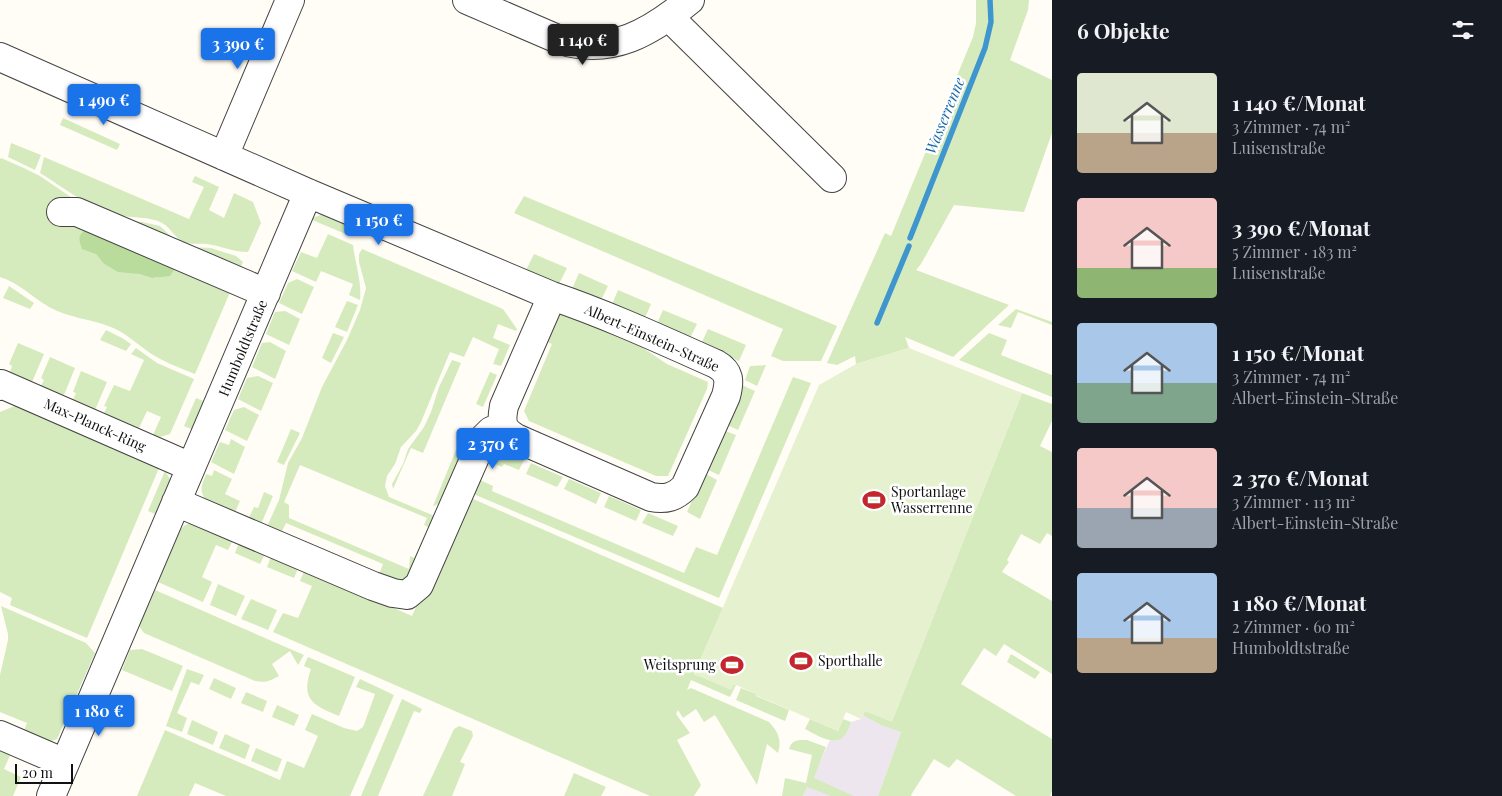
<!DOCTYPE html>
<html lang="de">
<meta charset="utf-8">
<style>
body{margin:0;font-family:"Playfair Display",serif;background:#20242c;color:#f1f3f6;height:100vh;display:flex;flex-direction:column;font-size:19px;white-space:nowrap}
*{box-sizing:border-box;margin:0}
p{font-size:16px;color:#9ea1a6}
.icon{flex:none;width:28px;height:28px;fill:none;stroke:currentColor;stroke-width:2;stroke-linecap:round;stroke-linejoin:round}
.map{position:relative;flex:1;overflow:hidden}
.drawer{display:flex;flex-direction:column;background:#171b24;width:450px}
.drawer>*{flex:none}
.scale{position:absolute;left:15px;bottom:12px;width:58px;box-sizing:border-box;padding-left:5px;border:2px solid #111;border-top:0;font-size:14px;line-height:18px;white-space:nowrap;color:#111;-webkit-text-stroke:4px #fff;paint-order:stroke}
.price{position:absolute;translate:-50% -42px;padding:0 11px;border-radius:5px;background:#1a73e8;color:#fff;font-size:16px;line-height:32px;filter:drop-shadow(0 1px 2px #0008)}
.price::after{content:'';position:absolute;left:50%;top:30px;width:15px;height:11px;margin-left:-8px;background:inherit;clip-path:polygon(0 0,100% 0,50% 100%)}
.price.active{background:#222;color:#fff}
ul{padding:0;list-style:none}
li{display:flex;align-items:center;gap:15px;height:125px;padding:0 25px}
li span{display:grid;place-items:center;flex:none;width:140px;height:100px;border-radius:5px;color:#555}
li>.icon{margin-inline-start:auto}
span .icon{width:60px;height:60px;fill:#fffc;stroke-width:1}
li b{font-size:21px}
h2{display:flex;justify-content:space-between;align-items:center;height:60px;padding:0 25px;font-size:21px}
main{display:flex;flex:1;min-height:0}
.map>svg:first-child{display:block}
.industrial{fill:#eee6ef}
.green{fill:#d5ebbd;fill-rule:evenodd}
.forest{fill:#b9dc9c}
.pitch{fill:#e6f2cf}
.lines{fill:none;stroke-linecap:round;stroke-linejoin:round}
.stream{stroke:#3f96cf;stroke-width:5.5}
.minor-casing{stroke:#444;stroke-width:30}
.minor{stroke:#fff;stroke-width:28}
.labels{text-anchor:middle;stroke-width:5;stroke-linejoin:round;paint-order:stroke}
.street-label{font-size:14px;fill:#111;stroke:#fff}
.poi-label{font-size:14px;fill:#111;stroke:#fff;text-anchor:start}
.water-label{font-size:15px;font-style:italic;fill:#1768a6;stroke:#fff}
</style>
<main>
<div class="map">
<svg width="1052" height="796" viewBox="0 0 1052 796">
<rect width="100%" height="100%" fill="#fffdf5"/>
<path class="industrial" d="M 865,711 L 901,732 L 878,796 L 803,796 L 807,787 L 813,778 L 830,740 L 836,741 L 845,734 L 851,722 L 861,719 Z"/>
<path class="green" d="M 976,0 L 1029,0 L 1028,10 L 1010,60 L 1052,80 L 1052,133 L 1024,212 L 954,205 L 921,264 L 916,270 L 1009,305 L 953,357 L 905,337 L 909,348 L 856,364 L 855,356 L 837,365 L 827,363 L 885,233 L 891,236 L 973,37 L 976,23 Z
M 63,118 L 120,144 L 117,150 L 60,125 Z
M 11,143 L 41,155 L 35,170 L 8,157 Z
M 44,157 L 189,219 L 204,187 L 192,182 L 195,176 L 219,187 L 209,210 L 224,218 L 234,193 L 253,202 L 261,223 L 248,252 C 232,252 222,246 207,244 C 200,243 191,245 184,242 C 175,239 170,225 158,221 C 143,216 127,218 113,214 C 86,206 63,187 40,173 Z
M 1,158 L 24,168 L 40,176 L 84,206 L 120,220 L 142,222 L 160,226 L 177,242 L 189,247 L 211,248 L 220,251 L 236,256 L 243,262 L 195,374 C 180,368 164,362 150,353 C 137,344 126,333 111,327 C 91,319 69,318 49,307 C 32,297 19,283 0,277 L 0,159 ZM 96,254 L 158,278 L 152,278 L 103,263 Z
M 524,196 L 837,326 L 821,361 L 783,361 L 771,356 L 783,329 L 514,213 Z
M 323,214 L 355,224 L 348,235 L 310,219 Z
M 328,234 L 353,245 C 355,263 362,281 360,300 L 349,295 L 353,284 L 321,271 L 316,282 L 292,271 L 301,252 L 317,258 Z
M 362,249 L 503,309 L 517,329 L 516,331 L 498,324 L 493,338 L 510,345 L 501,366 L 493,364 L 499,349 L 473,337 L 464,357 L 450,352 L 421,422 L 416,431 L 401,447 L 395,464 L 387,476 L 385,486 L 389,497 L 437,517 L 432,529 L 424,525 L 427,518 L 300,465 L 284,502 L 289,505 L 289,518 L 409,569 L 410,556 L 419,560 L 415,574 L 402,582 L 379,575 L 383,564 L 286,523 L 279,537 L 265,531 L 279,500 L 288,463 L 302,438 L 322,387 L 347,340 L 360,310 L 366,288 L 359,262 L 359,254 Z
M 534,254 L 567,268 L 559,284 L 526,270 Z
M 579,273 L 608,286 L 600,302 L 572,289 Z
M 297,279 L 314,287 L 302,314 L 279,303 L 288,283 Z
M 9,286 L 34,303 L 30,309 L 3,298 Z
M 618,290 L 651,304 L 644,320 L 611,307 Z
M 347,301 L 358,305 L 347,332 L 335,327 Z
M 1016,309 L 1052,322 L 1052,325 L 1018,312 L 1011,328 L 998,325 Z
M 663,310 L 697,324 L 689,340 L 656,326 Z
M 285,311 L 300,319 L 289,345 L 266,334 L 275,312 Z
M 556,311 L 642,344 L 640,346 L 667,364 L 708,382 L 707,389 L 668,476 L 656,476 L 529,421 L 524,411 L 552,344 L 540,339 Z
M 708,329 L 746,345 L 739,361 L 701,344 Z
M 106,330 L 122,338 L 131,344 L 126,351 L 100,340 Z
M 333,333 L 344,337 L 331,363 L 322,358 Z
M 989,333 L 1007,340 L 1001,355 L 1052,375 L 1052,397 L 959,360 Z
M 270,342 L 286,351 L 275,379 L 252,367 L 262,343 Z
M 18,343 L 44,354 L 32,382 L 10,372 L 12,366 L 9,364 Z
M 136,348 L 157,363 L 194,379 L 170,434 L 160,437 L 153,435 L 161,417 L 147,411 L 139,428 L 104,413 L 107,407 L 104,406 L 114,385 L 130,391 L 144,360 L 131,354 Z
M 50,357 L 75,368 L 64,395 L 41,386 L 44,380 L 41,378 Z
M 452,360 L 461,363 L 423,453 L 411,448 L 393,489 L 392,484 L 403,464 L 408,449 L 424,427 L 431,412 L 439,387 Z
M 766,365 L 757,386 L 745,380 L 750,366 Z
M 81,371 L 107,382 L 95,410 L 73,400 L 76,393 L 73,392 Z
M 490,372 L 497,375 L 483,407 L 476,404 Z
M 258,376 L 273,383 L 261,411 L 238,399 L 247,378 Z
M 793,377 L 811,383 L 719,598 L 471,493 L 478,479 L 493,486 L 492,491 L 684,573 L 696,547 L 717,555 Z
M 742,385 L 755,391 L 738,430 L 725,424 Z
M 1022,393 L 1052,404 L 1052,421 L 1040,446 L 1052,452 L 1052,536 L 1047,533 L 1040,544 L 1021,534 L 1007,560 L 1009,562 L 1002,572 L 1052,601 L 1052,674 L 1004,644 L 996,656 L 984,648 L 961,684 L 1052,739 L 1052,791 L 1050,796 L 1016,796 L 957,759 L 949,768 L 934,759 L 911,795 L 912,796 L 878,796 L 901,732 L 881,725 L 863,715 L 865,711 L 892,721 Z
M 196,398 L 209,403 L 196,431 L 184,426 Z
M 20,405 L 159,468 L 87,638 L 10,605 L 12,598 L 0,592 L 0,412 L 12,407 Z
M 244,407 L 259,415 L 247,441 L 225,430 L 234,410 Z
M 291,429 L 300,433 L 284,465 L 277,462 Z
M 723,430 L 736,435 L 719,475 L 706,469 Z
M 231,439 L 245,447 L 234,474 L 211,462 L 220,442 L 229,445 Z
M 498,448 L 524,460 L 519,470 L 504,464 L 502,467 L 486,460 L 489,452 Z
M 456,450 L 464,453 L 442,503 L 433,506 Z
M 531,463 L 563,477 L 557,487 L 526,474 Z
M 214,470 L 232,479 L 225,494 L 240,501 L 233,517 C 221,512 198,502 202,485 C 203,481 205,477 206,474 L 212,476 Z
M 165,471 L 170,479 L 172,487 L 160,516 L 148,511 Z
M 704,473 L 717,480 L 700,519 L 687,512 Z
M 569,479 L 601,493 L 596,504 L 564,489 Z
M 264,492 L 273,496 L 259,529 L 246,524 L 254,507 L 258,508 Z
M 464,495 L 723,608 L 694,674 L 731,689 L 734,684 L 736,685 L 730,697 L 691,680 L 687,690 L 691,688 L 769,722 C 778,732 782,739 778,753 L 767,744 L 757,785 L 715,715 L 704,722 L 696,709 L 683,718 L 678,710 L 676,714 L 690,733 L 677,740 L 701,785 L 694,796 L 650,796 L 273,632 L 283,613 L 298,618 L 312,586 L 300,581 L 305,569 L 412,616 Z
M 609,496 L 641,510 L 636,521 L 604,507 Z
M 648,513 L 678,526 L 673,536 L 642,523 Z
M 192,523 L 234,538 L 228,550 L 216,545 L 202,577 L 212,582 L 203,602 L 158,582 L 179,531 L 185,525 Z
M 240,540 L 266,552 L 260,564 L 235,553 Z
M 272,554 L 299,566 L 294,578 L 267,567 Z
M 218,584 L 245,596 L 236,616 L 210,605 Z
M 155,590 L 304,655 L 298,665 L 290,651 L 272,664 L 279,676 C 270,681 265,683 255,681 L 144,633 L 139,626 Z
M 251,599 L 277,610 L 268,630 L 241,619 Z
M 1,606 L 86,643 L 95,653 L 57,739 L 45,743 L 23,733 L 27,723 L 0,712 L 0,675 L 8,640 L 8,634 Z
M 142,649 L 183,666 L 172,691 L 122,670 L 130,650 Z
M 1011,654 L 1040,672 L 1035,679 L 1007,662 Z
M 308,657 L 355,677 L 339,716 C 314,706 300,700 311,669 L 304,666 Z
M 187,669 L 204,675 L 199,685 L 191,682 L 177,713 L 187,718 L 182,732 L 166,726 Z
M 214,678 L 236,688 L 231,699 L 209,689 Z
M 360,679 L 394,695 L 350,796 L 226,796 L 195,783 L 189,796 L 137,796 L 165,730 L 280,780 L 287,761 L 304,768 L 318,736 L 305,730 L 312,714 L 344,728 L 357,731 L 363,727 L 365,722 L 375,694 L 356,687 Z
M 741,688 L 756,694 L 756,696 L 789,710 L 785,721 L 736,700 Z
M 246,692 L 267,701 L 263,712 L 241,703 Z
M 402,699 L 422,709 L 420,713 L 414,711 L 378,796 L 361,796 Z
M 277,705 L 299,715 L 294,726 L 272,717 Z
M 810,719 L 838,731 L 843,719 L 851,722 C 849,727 847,734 843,737 C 834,747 815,734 805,729 Z
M 192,720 L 218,732 L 213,745 L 187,734 Z
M 459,726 L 472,731 L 473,736 L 460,762 L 465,764 L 452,796 L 423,796 L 454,729 Z
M 225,734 L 250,745 L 245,759 L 219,748 Z
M 800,740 L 807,740 L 826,747 L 814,778 L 854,796 L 831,796 L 807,787 L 803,796 L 782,796 L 785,778 L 806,783 L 812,755 L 789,749 C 791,743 793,741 800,740 Z
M 256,748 L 282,759 L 277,772 L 251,761 Z
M 0,749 L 11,753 L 4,769 L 21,777 L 13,796 L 0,796 Z
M 574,773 L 606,787 L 601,796 L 564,796 Z"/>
<path class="forest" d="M 87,228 L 165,259 L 174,270 L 170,276 L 152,278 L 139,274 L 118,272 L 103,263 L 96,254 L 82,249 C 78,237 78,236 87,228 Z"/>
<path class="pitch" d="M 909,348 L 1022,393 L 892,722 L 865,711 L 861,719 L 846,712 L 838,731 L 755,695 L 756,694 L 736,685 L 734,684 L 731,690 L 694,674 L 819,385 L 856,364 Z"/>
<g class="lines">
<path class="stream" d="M 910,238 L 985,48 L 991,22 L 990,0
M 877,323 L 909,246"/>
<defs>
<path id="minor" d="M 467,0 L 560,40 C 612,56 651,32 690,0
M 669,17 L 832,178
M 0,57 L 308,193 L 552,296 C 608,315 662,340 716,364 C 730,372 730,381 726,396 L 685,487 C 675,497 666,500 651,497 L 516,438 C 501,429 501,422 504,406 L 552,296
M 224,156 L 290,0
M 61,212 L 77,212 L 266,293
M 0,386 L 1,384 L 191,467
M 176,502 L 373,586 L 393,593 L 407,595 L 419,585 L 483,439 L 491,431 L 503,426
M 0,735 L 65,763
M 51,796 L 308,193"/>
</defs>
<use href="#minor" class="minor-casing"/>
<use href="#minor" class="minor"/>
</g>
<defs>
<symbol id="stadium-bare" viewBox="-9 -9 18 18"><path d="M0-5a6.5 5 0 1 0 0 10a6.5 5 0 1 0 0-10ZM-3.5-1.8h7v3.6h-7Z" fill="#c4262e" stroke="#fff" stroke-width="2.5" paint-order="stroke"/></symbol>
</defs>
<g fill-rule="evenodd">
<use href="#stadium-bare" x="858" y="484" width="32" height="32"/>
<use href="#stadium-bare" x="785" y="645" width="32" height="32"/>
<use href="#stadium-bare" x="716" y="649" width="32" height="32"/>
</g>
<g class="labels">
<g class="street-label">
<text transform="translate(652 338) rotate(24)" y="5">Albert-Einstein-Straße</text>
<text transform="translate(243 348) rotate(-67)" y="5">Humboldtstraße</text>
<text transform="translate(95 425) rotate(24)" y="5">Max-Planck-Ring</text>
</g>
<g class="poi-label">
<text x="891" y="497">Sportanlage<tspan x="891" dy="16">Wasserrenne</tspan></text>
<text x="818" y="666">Sporthalle</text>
<text x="716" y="670" text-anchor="end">Weitsprung</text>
</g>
<g class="water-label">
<text transform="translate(945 116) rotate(-68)" y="5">Wasserrenne</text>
</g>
</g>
</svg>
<div class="scale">20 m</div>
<b class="price active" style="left:583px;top:66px">1 140 €</b>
<b class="price" style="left:238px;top:70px">3 390 €</b>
<b class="price" style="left:104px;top:126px">1 490 €</b>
<b class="price" style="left:379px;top:246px">1 150 €</b>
<b class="price" style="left:493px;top:470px">2 370 €</b>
<b class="price" style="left:99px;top:737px">1 180 €</b>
</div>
<section class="drawer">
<h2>6 Objekte<svg class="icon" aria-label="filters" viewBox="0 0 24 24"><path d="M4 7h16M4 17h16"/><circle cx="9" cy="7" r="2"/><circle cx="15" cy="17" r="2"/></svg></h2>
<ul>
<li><span style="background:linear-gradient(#dfe7d0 60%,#b9a48a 0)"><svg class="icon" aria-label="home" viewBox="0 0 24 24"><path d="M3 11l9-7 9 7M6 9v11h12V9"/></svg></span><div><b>1 140 €/Monat</b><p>3 Zimmer · 74 m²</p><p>Luisenstraße</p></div></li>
<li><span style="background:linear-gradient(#f6c9c9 70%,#8fb573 0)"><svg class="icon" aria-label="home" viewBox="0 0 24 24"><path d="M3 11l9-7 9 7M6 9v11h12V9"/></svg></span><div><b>3 390 €/Monat</b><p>5 Zimmer · 183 m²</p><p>Luisenstraße</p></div></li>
<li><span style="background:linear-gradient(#a9c7e8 60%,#7fa58c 0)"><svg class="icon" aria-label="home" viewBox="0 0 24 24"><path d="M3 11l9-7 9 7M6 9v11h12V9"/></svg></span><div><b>1 150 €/Monat</b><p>3 Zimmer · 74 m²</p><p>Albert-Einstein-Straße</p></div></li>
<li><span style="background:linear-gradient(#f6c9c9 60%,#9aa5b1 0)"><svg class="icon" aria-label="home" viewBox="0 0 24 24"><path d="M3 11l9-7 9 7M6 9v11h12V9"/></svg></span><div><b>2 370 €/Monat</b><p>3 Zimmer · 113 m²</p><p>Albert-Einstein-Straße</p></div></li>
<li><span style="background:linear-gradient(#a9c7e8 65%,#b9a48a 0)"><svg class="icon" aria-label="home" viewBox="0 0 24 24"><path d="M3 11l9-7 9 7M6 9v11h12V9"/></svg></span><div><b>1 180 €/Monat</b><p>2 Zimmer · 60 m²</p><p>Humboldtstraße</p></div></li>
</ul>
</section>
</main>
